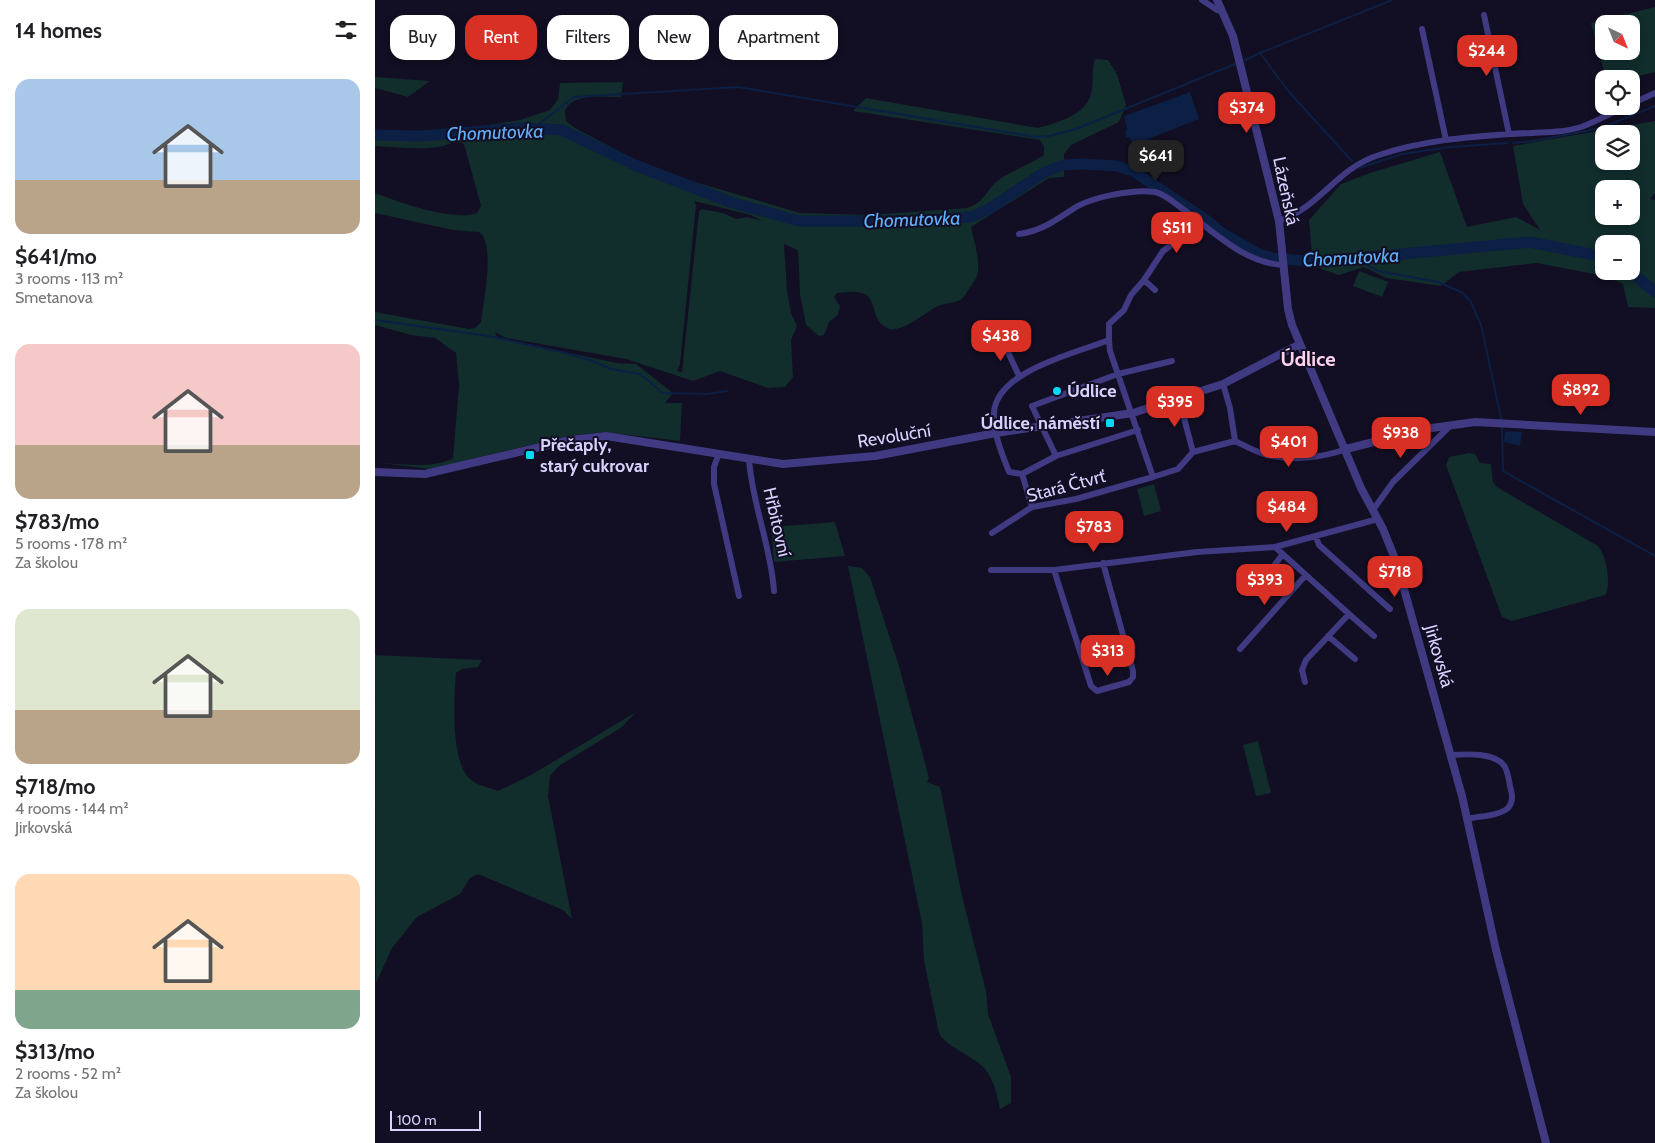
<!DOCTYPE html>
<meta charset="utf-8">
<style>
body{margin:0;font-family:Cabin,sans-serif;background:#f2f2f2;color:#202124;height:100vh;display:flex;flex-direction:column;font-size:19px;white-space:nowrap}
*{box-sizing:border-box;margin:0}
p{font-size:16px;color:#757577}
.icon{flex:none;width:28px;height:28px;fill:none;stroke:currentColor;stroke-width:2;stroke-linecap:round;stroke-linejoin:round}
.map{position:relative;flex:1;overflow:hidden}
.side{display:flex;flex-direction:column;background:#fff;width:375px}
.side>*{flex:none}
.hud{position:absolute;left:15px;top:15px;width:475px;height:45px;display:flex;gap:10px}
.needle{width:32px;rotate:137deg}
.buttons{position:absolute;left:1220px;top:15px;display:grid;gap:10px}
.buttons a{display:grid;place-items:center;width:45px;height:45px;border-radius:10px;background:#fff;box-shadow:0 2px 8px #0003;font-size:25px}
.scale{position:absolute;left:15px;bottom:12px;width:91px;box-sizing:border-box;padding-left:5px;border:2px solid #d7d1fe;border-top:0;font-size:14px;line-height:18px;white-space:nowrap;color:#d7d1fe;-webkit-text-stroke:4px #120e23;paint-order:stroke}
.price{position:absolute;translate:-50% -42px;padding:0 11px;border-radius:10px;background:#d93025;color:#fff;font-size:16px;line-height:32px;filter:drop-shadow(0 1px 2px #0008)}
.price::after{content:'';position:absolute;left:50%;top:30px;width:15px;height:11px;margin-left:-8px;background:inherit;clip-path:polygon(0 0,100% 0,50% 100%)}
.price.active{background:#222;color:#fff}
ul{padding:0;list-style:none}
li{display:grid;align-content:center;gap:10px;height:265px;padding:0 15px}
li span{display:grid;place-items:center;height:155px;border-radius:15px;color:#555}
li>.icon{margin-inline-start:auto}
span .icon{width:90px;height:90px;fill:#fffc;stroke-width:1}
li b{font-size:21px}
h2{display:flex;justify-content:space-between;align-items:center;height:60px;padding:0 15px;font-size:21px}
.pill{padding:0 18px;border-radius:15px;background:#fff;box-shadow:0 2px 8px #0003;font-size:18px;line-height:45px}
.pill.active{background:#d93025;color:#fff}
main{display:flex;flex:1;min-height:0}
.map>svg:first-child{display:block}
.green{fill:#112d2c;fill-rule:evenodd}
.water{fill:#0c1f44}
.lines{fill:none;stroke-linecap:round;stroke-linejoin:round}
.stream{stroke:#0c1f44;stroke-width:2}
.river{stroke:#0c1f44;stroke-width:11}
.minor{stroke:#3f3a81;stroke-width:6}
.tertiary{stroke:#3f3a81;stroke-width:8}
.poi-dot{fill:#04d8f7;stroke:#120e23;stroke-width:2}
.labels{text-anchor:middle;stroke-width:4;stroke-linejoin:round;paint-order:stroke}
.street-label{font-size:18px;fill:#d7d1fe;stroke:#120e23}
.poi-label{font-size:18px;font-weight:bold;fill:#d7d1fe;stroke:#120e23;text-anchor:start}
.water-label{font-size:19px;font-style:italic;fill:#61b0fc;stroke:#120e23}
.quarter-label{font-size:20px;font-weight:bold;fill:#fed3ed;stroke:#120e23}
</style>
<main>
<section class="side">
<h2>14 homes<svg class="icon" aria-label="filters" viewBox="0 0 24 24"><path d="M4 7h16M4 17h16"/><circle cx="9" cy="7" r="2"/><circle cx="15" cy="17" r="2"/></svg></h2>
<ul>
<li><span style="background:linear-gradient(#a9c7e8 65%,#b9a48a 0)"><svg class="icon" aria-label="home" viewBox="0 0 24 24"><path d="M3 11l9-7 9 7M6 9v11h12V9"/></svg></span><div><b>$641/mo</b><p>3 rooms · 113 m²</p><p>Smetanova</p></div></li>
<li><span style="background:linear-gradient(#f6c9c9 65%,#b9a48a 0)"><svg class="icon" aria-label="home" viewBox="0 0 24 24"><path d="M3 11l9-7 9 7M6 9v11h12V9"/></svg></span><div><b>$783/mo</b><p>5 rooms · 178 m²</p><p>Za školou</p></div></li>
<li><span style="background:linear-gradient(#dfe7d0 65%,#b9a48a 0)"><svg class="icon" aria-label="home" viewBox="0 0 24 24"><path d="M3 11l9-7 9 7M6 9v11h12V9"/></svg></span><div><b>$718/mo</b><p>4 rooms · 144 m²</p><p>Jirkovská</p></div></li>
<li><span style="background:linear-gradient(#ffd9b3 75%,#7fa58c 0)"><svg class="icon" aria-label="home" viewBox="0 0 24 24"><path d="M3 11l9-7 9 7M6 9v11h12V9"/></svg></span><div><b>$313/mo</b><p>2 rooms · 52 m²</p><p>Za školou</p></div></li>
</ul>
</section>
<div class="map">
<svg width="1280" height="1143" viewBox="0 0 1280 1143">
<rect width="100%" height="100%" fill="#120e23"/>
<path class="green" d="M 1280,7 L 1280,72 L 1251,79 L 1231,79 L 1216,23 ZM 1229,24 L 1256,24 L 1256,51 L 1229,51 Z
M 720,59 L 733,60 L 742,74 L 751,105 L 744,122 L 696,145 L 689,154 L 689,177 L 674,178 L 596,227 C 599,241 606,261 602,276 C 602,278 589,296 588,298 C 583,303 569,303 563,306 C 551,312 525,335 512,328 C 492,318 506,293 480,292 C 474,291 468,293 462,293 L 459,297 L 465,306 L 463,315 L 454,322 L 449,335 L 444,336 L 431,325 L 425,294 L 423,250 L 409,244 L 412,291 L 416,313 L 422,326 L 416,340 L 418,377 L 410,387 L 393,388 L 345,371 L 318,381 L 251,359 L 131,338 L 120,332 L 122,338 L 242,363 L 261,364 L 298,393 L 290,403 L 307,403 L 305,441 L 228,432 L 193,436 L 55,469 L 6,463 C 28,464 58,469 78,458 L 84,385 L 81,353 L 60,338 L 36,335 L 0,325 L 0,312 L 94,329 L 100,328 L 106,322 C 108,303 121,244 104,232 L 78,230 L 0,213 L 0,193 C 23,202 79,222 102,213 L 106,206 L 89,144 C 81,139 72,146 63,147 C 42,150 21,147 0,146 L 0,140 L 20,140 L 145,120 L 175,110 L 183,99 L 185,83 L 248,82 L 246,97 C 229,98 197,92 190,111 L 191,121 L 200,128 L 259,159 L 320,182 L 425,213 L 495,215 L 592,208 C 609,202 609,194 621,182 C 631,173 656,164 669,155 L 669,147 L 665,140 L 478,111 L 491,98 L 663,128 C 681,123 711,115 716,94 C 719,82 716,71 720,59 ZM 319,201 L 376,215 L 387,221 L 372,217 L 361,219 L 348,213 L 327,209 L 324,211 L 307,372 L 302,371 L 305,364 L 321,205 Z
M 0,77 L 55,81 L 33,97 L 0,88 Z
M 1280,121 L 1280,193 L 1275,199 L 1280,200 L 1280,308 L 1253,307 L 1248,284 L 1230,276 L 1161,263 L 1084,272 L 1066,286 L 1011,278 L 989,267 L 964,275 L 938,266 L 934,220 L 966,184 L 995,173 L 1065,152 L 1092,227 L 1141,217 L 1165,230 L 1148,204 L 1138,146 ZM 1229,134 L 1256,134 L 1256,161 L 1229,161 ZM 1229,189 L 1256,189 L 1256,216 L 1229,216 ZM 1229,244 L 1256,244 L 1256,271 L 1229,271 Z
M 984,271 L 1013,282 L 1007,297 L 978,286 Z
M 1094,453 L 1100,454 L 1105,463 L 1116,464 L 1118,482 L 1122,487 L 1223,546 C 1231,554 1237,586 1230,595 L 1137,621 L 1127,617 L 1071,465 L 1074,457 Z
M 779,484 L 786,511 L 769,516 L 762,489 Z
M 460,522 L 470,556 L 399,562 L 396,527 Z
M 473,566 L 487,568 L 495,577 L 524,666 L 554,778 L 552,782 L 565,787 L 587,896 L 611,991 L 613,1014 L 636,1077 L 636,1103 L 625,1109 C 622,1095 619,1080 610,1069 C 599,1056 569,1046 564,1033 L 549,961 L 547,923 Z
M 0,655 L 107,660 L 103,667 L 87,669 L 81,673 C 79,698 76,755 92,776 C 99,785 113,787 123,791 L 156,775 L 261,712 L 247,727 L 184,766 L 175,776 L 173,796 L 197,919 L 188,910 L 103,874 L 95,878 L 85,894 L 42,917 L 17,948 L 1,983 Z
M 883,741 L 896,793 L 881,796 L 868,745 Z"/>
<path class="water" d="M 815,92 L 824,119 L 758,145 L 755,138 L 751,137 L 750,132 L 752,128 L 749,116 Z
M 1130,431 L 1147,432 L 1145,446 L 1129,442 Z"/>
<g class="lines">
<path class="stream" d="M 885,53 L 1017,0
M 870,60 L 885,53 L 914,92 L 977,161
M 159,128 L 199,97 L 363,87 L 660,137 L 674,136 L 701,129 L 860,64
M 1138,143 L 1159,141 L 1226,128 L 1280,106
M 984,168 L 1027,154 L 1075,147 L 1132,143
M 980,258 L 1003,271 L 1063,282 L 1088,293 L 1096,302 L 1106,325 L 1127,422
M 0,320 L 114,336 L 191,353 L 218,361 L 236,369 L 265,374 L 288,393 L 333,394 L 352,391
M 1127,427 L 1128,471 L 1280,556"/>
<path class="river" d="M 0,135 L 46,136 L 144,128 L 187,130 L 260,165 L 355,202 L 424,221 L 535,221 L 596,217 L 614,209 L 668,173 L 688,165 L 709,164 L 742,166 L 758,171 L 830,219 L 847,233 L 884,254 L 898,258 L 942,262 L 1155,242 L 1229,257
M 1255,271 L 1280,292"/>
<path class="minor" d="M 827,0 L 842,10 L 847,11
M 1109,15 L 1134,134
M 1047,29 L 1071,140
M 1256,104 L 1280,93
M 904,221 C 945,207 962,168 1004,155 C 1045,141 1091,137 1135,134 C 1159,132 1183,134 1206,127 C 1221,122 1236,113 1251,106
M 644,234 C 666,231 680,221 698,209 C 715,197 759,189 780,192 C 790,194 801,204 809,210 C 839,232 869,263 908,265
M 769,280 L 788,251 L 826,223
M 780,290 L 769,280 L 756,295 L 749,310 L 734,324 L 734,340 L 735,351 L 778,477 L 803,469 L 818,452
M 612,343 L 632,350 L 644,376
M 848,384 L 855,408 L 860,441
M 804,399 L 818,452
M 763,430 L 681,456 L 657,406 L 743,374 L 797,361
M 860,441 C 870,446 881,452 892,455 C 918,461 947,458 971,449
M 818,452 L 860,441
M 344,453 L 339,467 L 339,484 L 364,596
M 374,459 C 377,504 396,546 399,591
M 647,474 L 681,456
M 657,507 L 647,474 L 634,472 C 627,454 618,433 619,413 C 621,371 701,353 734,340
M 998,510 L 1018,482 L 1075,426
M 617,533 L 657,507 L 701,499 L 778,477
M 941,537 L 944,545 L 1015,609
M 900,547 L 974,614 L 931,660 L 927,670 L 930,682
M 616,570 L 679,570 L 822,552 L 900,547 L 1003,519
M 679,570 L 716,686 L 722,691 L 754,682 L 758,677 L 758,671 L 728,563
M 865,577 L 890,578 L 907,555
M 974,614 L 999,636
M 953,636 L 980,659
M 865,649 L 930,576
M 1076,755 C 1091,754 1121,752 1130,767 C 1133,773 1134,780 1135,786 C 1137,793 1139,801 1133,808 C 1125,816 1104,816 1092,819"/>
<path class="tertiary" d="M 842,0 L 858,36 L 904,221 L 913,309 L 917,325 L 986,488 L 1008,529 L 1022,564 L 1087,796 L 1121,950 L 1171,1143
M 971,449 L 1050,429 L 1100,422 L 1280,432
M 0,472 L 50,474 L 195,440 L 231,436 L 408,464 L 500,456 L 621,433 L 758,413 L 848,384 L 925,344"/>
</g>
<g class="poi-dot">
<circle cx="682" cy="391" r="5"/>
<rect x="730" y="418" width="10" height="10" rx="2.5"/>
<rect x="150" y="450" width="10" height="10" rx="2.5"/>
</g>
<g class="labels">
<g class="street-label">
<text transform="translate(911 191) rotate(78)" y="6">Lázeňská</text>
<text transform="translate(519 436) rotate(-9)" y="6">Revoluční</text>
<text transform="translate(691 486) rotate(-15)" y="6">Stará Čtvrť</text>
<text transform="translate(402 522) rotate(77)" y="6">Hřbitovní</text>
<text transform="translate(1064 656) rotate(74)" y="6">Jirkovská</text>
</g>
<g class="poi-label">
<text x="692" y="397">Údlice</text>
<text x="725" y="429" text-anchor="end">Údlice, náměstí</text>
<text x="165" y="451">Přečaply,<tspan x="165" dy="21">starý cukrovar</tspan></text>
</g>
<g class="water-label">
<text transform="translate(120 132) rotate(-2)" y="7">Chomutovka</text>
<text transform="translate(537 219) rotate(-2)" y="7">Chomutovka</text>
<text transform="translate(976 257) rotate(-3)" y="7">Chomutovka</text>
</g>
<g class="quarter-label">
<text x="933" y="366">Údlice</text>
</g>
</g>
</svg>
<div class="buttons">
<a><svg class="needle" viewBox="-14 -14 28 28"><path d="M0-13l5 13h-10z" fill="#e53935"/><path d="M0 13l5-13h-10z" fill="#757577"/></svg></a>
<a><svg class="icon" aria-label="locate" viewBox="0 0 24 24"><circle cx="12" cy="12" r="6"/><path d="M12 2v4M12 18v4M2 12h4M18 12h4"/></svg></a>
<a><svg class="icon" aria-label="layers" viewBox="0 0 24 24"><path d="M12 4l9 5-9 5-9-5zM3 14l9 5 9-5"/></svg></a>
<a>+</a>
<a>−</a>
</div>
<div class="scale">100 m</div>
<b class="price" style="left:1112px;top:77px">$244</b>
<b class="price" style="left:872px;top:134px">$374</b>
<b class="price active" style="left:781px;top:182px">$641</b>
<b class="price" style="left:802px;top:254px">$511</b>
<b class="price" style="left:626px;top:362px">$438</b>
<b class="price" style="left:1206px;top:416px">$892</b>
<b class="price" style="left:800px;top:428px">$395</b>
<b class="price" style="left:1026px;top:459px">$938</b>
<b class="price" style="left:914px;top:468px">$401</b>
<b class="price" style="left:912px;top:533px">$484</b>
<b class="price" style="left:719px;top:553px">$783</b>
<b class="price" style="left:1020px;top:598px">$718</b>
<b class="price" style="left:890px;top:606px">$393</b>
<b class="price" style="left:733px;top:677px">$313</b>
<div class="hud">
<a class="pill">Buy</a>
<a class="pill active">Rent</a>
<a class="pill">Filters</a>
<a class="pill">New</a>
<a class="pill">Apartment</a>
</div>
</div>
</main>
